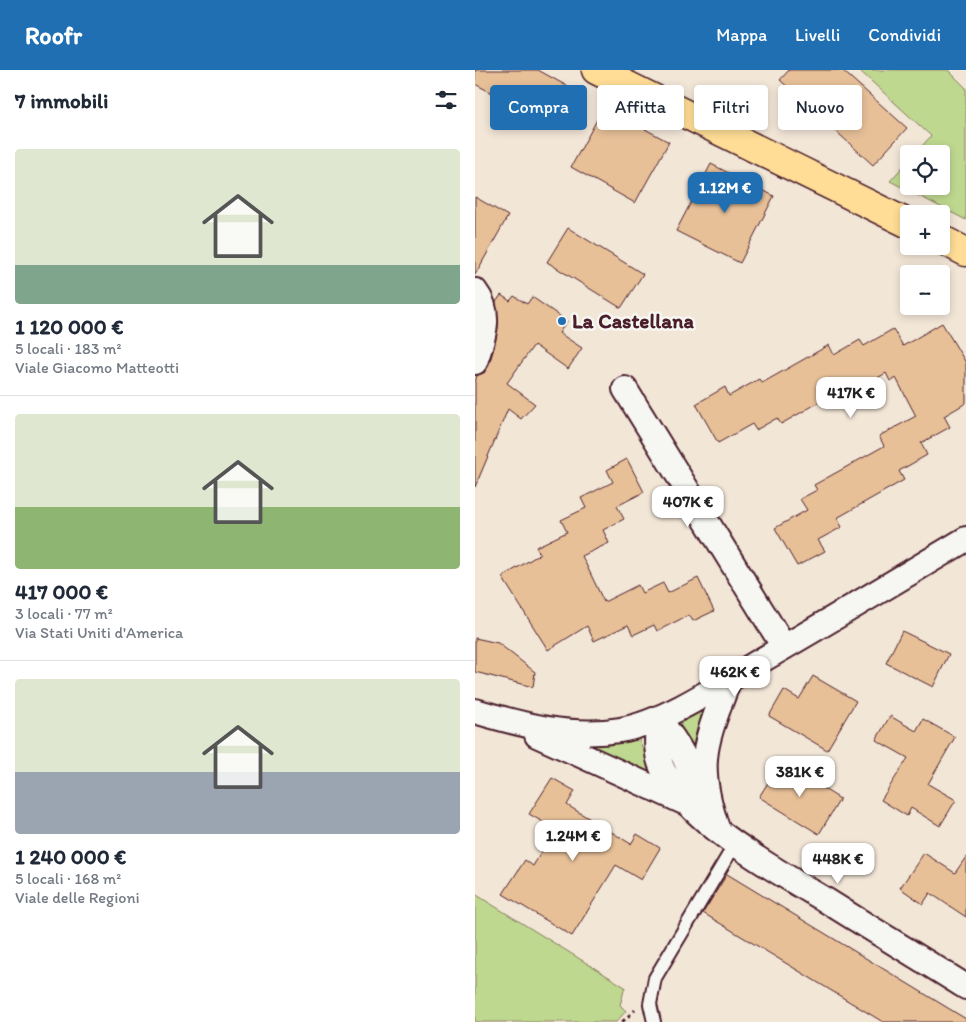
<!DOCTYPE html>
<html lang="it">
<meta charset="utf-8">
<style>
body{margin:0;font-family:Itim,sans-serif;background:#f2f2f3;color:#1f2937;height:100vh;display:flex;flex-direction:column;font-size:19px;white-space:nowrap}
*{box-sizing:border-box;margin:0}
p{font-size:16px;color:#747a83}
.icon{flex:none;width:28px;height:28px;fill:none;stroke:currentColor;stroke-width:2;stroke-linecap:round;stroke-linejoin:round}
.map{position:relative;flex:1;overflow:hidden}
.panel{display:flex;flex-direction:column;background:#fff;width:475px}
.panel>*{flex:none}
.guide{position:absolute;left:15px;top:15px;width:400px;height:45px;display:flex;gap:10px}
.tools{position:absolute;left:425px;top:75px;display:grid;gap:10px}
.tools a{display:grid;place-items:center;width:50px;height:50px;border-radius:5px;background:#fff;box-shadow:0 2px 8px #0003;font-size:25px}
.price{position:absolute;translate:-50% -42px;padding:0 11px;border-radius:10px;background:#fff;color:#222;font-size:16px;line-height:32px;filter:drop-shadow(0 1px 2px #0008)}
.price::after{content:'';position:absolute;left:50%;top:30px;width:15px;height:11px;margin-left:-8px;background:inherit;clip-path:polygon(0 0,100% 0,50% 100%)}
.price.active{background:#1f6fb2;color:#fff}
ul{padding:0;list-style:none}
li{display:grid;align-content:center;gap:10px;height:265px;padding:0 15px}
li+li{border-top:1px solid #e0e1e3}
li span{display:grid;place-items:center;height:155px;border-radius:5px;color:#555}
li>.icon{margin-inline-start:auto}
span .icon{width:90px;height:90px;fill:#fffc;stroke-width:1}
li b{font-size:21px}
h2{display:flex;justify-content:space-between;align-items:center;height:60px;padding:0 15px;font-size:21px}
.pill{padding:0 18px;border-radius:5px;background:#fff;box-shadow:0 2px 8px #0003;font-size:18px;line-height:45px}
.pill.active{background:#1f6fb2;color:#fff}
header{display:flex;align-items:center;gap:30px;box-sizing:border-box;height:70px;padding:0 25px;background:#1f6fb2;color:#fff}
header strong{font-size:24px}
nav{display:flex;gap:28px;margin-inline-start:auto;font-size:18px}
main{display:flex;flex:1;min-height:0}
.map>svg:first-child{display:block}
.green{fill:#bfd88f;stroke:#847c5d}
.building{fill:#e7c098;stroke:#4a1f2b}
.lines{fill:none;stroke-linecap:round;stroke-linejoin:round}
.service-casing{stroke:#4a1f2b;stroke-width:16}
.minor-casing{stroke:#4a1f2b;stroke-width:28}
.primary-casing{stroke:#4a1f2b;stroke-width:31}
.path{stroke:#4a1f2b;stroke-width:3;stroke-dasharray:4 4;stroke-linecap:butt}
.service{stroke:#f6f6f2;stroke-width:12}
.minor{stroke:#f6f6f2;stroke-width:24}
.primary{stroke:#ffdd96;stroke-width:28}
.poi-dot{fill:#1f6fb2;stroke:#f6f6f2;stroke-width:2}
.labels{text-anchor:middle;stroke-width:5;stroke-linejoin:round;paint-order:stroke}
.poi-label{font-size:21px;font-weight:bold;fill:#4a1f2b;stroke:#f6f6f2;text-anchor:start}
</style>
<header>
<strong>Roofr</strong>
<nav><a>Mappa</a><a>Livelli</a><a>Condividi</a></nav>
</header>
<main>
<section class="panel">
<h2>7 immobili<svg class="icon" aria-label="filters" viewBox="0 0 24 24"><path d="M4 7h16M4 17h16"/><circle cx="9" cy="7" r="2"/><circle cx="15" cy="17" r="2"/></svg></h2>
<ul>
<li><span style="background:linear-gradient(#dfe7d0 75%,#7fa58c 0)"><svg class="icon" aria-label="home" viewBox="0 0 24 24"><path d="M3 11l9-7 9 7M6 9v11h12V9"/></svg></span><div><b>1 120 000 €</b><p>5 locali · 183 m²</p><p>Viale Giacomo Matteotti</p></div></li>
<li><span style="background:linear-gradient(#dfe7d0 60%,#8fb573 0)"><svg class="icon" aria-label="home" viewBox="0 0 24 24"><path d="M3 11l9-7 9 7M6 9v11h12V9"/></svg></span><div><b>417 000 €</b><p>3 locali · 77 m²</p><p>Via Stati Uniti d'America</p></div></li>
<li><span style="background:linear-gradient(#dfe7d0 60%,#9aa5b1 0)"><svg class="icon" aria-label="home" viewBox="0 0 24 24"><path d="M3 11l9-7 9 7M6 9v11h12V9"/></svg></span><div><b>1 240 000 €</b><p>5 locali · 168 m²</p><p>Viale delle Regioni</p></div></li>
</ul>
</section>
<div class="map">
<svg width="491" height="952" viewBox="0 0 491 952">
<rect width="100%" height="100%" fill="#f2e6d7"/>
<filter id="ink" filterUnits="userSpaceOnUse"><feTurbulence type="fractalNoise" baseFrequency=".02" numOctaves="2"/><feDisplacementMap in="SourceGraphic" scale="10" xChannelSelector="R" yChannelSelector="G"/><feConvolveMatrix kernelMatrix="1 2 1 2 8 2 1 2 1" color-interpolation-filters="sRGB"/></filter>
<g filter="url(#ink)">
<path class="green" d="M 384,0 L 473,0 L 491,18 L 491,150 L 415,111 L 434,90 L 434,116 L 466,116 L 466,84 L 440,84 L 456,66 Z
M 226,639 L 225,686 L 224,689 L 197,655 Z
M 99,666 L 163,667 L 170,684 L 189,720 Z
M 0,824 L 150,917 L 145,935 L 151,941 L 141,952 L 0,952 Z"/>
<path class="building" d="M 0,0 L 63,0 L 92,16 L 72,52 L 0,14 Z
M 314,0 L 367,0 L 432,58 L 398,95 L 305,10 Z
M 129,37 L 194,72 L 160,133 L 96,97 Z
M 236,94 L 299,126 L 265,193 L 201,161 Z
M 0,127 L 33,146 L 0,205 Z
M 93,158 L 168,204 L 146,238 L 72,192 Z
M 26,225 L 35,231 L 39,226 L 52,234 L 57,227 L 92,251 L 84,263 L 107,278 L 93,299 L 59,275 L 32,313 L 60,334 L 46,349 L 33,339 L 0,417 L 0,313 L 2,305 L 9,303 L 13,297 L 19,278 L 23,257 L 21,232 Z
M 467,253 L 491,293 L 491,333 L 469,346 L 475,357 L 446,373 L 452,385 L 424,401 L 429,410 L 362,448 L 367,457 L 343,470 L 350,481 L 322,496 L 300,458 L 332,440 L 325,429 L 342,420 L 339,415 L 409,376 L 404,366 L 441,346 L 421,308 L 415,311 L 411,303 L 375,324 L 371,317 L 306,354 L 302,348 L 281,360 L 277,354 L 243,373 L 221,334 L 250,317 L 254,326 L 284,309 L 287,313 L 354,275 L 359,285 L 385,270 L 389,276 L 418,259 L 428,276 Z
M 152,389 L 169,422 L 142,436 L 149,449 L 128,460 L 134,473 L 107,486 L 129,532 L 163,515 L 167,523 L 188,513 L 193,523 L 223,508 L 239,541 L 218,551 L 214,545 L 182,561 L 179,555 L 158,565 L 153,555 L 119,571 L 112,556 L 73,580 L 27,507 L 65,484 L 61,477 L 92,462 L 86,450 L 111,438 L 106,428 L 138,412 L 132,400 Z
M 427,561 L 474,584 L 458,617 L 411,593 Z
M 0,568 L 23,573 L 60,602 L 58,617 L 0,602 Z
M 338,606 L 381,631 L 352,680 L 294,646 L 309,620 L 324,629 Z
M 415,646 L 441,661 L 448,649 L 480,667 L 453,714 L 481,730 L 465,756 L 436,738 L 432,746 L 406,730 L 433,688 L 401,670 Z
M 306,692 L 365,729 L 344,764 L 284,727 Z
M 77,708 L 100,721 L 92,735 L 156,774 L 162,764 L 185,778 L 166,810 L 141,795 L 97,866 L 28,824 L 50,790 L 58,796 L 80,759 L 54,744 Z
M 449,783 L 480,803 L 491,787 L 491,847 L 455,823 L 448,834 L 425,818 Z
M 252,804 L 491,949 L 491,952 L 408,952 L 228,843 Z"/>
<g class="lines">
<defs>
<path id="service" d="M 179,952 L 175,934 L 180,908 L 260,774"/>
<path id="minor" d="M 0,221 C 18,244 8,268 0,292
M 150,319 L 309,577
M 0,641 C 47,655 96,668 145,660 C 188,653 242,617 280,594 C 351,553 421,511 491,469
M 183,648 C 182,666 180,684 188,700 C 215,754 302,801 352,831 C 398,860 445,888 491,917
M 183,648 C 200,670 219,695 218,725
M 62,665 L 209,732
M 242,758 C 219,691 231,672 254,609"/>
<path id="primary" d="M 121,0 L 434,154
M 466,169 L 491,182"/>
</defs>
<use href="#service" class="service-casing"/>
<use href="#minor" class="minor-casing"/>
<use href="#primary" class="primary-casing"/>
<path class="path" d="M 147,952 L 160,940"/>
<use href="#service" class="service"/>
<use href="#minor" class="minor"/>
<use href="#primary" class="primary"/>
</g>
</g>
<circle class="poi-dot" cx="87" cy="251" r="5"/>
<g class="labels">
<g class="poi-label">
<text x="97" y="258">La Castellana</text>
</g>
</g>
</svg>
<div class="tools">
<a><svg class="icon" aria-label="locate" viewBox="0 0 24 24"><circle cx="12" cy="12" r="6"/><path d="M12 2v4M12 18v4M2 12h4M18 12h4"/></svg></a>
<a>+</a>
<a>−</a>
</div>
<b class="price active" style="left:250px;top:144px">1.12M €</b>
<b class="price" style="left:376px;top:349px">417K €</b>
<b class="price" style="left:213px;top:458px">407K €</b>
<b class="price" style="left:260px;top:628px">462K €</b>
<b class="price" style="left:325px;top:728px">381K €</b>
<b class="price" style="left:98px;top:792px">1.24M €</b>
<b class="price" style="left:363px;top:815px">448K €</b>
<div class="guide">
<a class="pill active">Compra</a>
<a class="pill">Affitta</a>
<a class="pill">Filtri</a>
<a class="pill">Nuovo</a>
</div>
</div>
</main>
